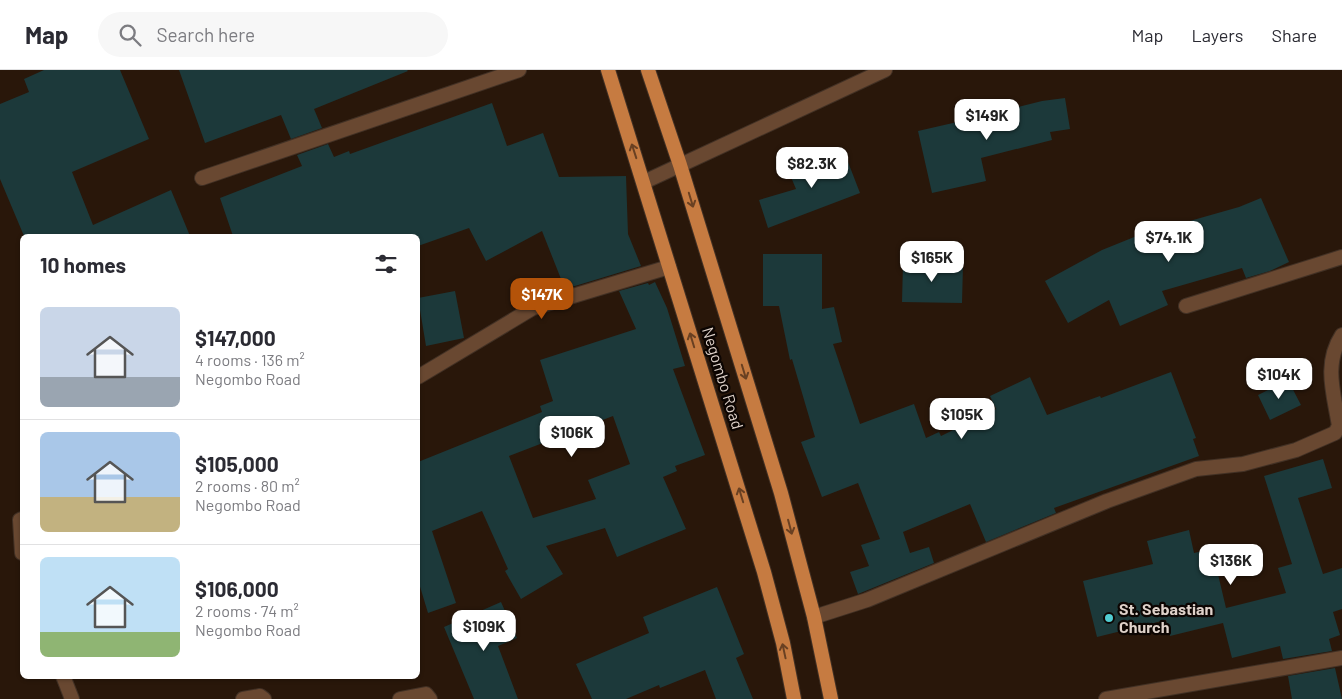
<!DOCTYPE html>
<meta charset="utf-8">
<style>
body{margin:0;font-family:Barlow,sans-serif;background:#f7f7f7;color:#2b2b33;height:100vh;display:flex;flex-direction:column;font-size:19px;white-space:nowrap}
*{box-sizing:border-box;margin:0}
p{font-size:16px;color:#7c7c81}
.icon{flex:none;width:28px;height:28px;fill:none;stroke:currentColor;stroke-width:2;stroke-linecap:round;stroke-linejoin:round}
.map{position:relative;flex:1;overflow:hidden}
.side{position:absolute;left:20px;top:164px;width:400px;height:445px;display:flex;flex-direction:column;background:#fff;border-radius:8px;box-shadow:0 1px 4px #0004}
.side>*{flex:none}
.price{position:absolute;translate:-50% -42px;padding:0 11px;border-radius:10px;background:#fff;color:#222;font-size:16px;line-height:32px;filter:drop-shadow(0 1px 2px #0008)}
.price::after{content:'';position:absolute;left:50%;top:30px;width:15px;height:11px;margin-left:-8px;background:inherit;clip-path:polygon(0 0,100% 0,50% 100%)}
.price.current{background:#b45309;color:#fff}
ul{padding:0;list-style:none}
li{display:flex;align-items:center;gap:15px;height:125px;padding:0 20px}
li+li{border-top:1px solid #e1e1e2}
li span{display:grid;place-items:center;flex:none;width:140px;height:100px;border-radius:8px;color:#555}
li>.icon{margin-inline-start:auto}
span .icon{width:60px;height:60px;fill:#fffc;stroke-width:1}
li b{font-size:21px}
h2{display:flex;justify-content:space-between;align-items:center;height:60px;padding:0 20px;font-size:21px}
header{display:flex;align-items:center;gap:30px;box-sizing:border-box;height:70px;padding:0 25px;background:#fff;border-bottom:1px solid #e1e1e2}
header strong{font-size:24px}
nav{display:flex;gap:28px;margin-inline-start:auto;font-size:18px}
.search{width:350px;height:45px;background:#f7f7f7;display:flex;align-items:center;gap:12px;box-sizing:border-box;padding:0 18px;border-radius:28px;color:#7c7c81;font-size:19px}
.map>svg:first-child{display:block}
.building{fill:#1c393a;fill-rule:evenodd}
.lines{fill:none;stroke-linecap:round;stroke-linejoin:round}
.service-casing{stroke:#423125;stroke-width:16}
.minor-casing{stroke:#423125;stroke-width:16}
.trunk-casing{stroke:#423125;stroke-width:16}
.service{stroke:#694831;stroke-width:14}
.minor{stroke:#694831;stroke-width:14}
.trunk{stroke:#c67b41;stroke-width:14}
.oneway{stroke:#694022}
.poi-dot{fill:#51ccd1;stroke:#0c0502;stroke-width:2}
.labels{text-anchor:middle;stroke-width:4.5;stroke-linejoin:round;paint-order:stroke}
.street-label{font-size:16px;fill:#dfd2ca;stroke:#0c0502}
.poi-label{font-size:16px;font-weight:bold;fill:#dfd2ca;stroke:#0c0502;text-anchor:start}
</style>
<header>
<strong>Map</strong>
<div class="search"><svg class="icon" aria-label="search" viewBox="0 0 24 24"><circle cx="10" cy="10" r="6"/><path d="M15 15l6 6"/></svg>Search here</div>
<nav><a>Map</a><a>Layers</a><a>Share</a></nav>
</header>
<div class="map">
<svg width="1342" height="629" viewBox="0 0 1342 629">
<rect width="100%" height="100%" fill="#29170a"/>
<path class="building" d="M 44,0 L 120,0 L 149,69 L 72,102 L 93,155 L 171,120 L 190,166 L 24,166 L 0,109 L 0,34 L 29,22 L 24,9 Z
M 179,0 L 407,0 L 408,1 L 314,39 L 322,58 L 291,69 L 281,45 L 205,73 Z
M 1065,28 L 1070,59 L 1050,62 L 1052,70 L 981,88 L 986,111 L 932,123 L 918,61 L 1014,39 L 1014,38 L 1042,31 Z
M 492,33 L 507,76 L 543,63 L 559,107 L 626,106 L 628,164 L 641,196 L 565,219 L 542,161 L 486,191 L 469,158 L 418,176 L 418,166 L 233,166 L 220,128 L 302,96 L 297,85 L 328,74 L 334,87 L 349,81 L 350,84 Z
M 843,79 L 860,123 L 768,158 L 759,130 L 796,119 L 788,100 Z
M 1261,128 L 1289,192 L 1270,201 L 1246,208 L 1242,198 L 1162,221 L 1168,235 L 1120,256 L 1109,230 L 1068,253 L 1045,211 L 1102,180 L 1164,155 L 1165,158 L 1239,137 Z
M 763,184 L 822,184 L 822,239 L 834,237 L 842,272 L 833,274 L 860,354 L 914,334 L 926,368 L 939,362 L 941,366 L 996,339 L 990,326 L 1030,307 L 1047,345 L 1100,326 L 1101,328 L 1171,302 L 1196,368 L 1193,369 L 1199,386 L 1054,438 L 1056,443 L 986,472 L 970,434 L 903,462 L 910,483 L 929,477 L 934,493 L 858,524 L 850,502 L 869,496 L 861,475 L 880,469 L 858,413 L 822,427 L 801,372 L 815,367 L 792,289 L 790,290 L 779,236 L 763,236 Z
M 903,193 L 963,195 L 962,233 L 902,232 Z
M 655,212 L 667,238 L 685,296 L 673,299 L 705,385 L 675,396 L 677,401 L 663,407 L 686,459 L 617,487 L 605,458 L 546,476 L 563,504 L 521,529 L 505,501 L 508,499 L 482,441 L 432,461 L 456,533 L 428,543 L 418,510 L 418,392 L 542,342 L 540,336 L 553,331 L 540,290 L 636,259 L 619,221 L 648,213 L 649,215 ZM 613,346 L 630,394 L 588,410 L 596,429 L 533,448 L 509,386 Z
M 455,221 L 464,268 L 426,276 L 418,228 Z
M 1288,310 L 1301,335 L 1270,350 L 1258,325 Z
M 1323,389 L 1332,418 L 1298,428 L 1323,504 L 1342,498 L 1342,539 L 1333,542 L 1340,565 L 1329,569 L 1332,581 L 1283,589 L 1280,576 L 1232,588 L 1223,553 L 1170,566 L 1166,550 L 1097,567 L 1083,511 L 1153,494 L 1147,471 L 1189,460 L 1194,483 L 1212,479 L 1226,538 L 1286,523 L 1278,498 L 1292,494 L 1264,406 Z
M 717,517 L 744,584 L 736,588 L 753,629 L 716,629 L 705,600 L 660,618 L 659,615 L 626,629 L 592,629 L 576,594 L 649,563 L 643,547 Z
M 501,532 L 517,568 L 498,576 L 518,629 L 474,629 L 444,557 Z
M 1335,598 L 1342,629 L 1292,629 L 1288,606 Z"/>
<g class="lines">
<defs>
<path id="service" d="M 202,108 L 519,0"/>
<path id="minor" d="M 644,112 L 885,0
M 1186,236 L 1342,187
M 418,307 L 533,238 L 669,197
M 22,449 L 20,450 L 22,483
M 814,547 L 867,530 L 1107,431 L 1196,399 L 1243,394 L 1296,380 L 1335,363 L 1339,356 C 1334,324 1323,294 1342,265
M 63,606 L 72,629
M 243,629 L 260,626 L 264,629
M 400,629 L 426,624 L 430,629
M 1106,629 L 1342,588"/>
<path id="trunk" d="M 608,0 L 764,502 L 783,573 L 794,629
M 648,0 L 680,95 L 781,423 L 814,547 L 831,629"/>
</defs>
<use href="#service" class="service-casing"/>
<use href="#minor" class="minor-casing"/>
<use href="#trunk" class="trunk-casing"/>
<use href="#service" class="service"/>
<use href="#minor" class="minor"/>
<use href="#trunk" class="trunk"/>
</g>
<defs><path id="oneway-shaft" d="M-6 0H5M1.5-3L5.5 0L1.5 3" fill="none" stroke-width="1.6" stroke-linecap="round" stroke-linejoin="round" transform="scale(1.25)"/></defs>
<g class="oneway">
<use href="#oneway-shaft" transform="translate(634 81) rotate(-108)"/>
<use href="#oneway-shaft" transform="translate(691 130) rotate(73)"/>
<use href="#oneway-shaft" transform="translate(692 270) rotate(-107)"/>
<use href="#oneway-shaft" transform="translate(744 302) rotate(73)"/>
<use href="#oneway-shaft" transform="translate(741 425) rotate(-107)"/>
<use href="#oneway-shaft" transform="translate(790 457) rotate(75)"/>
<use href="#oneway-shaft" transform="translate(784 581) rotate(-102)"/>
</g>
<circle class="poi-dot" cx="1109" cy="548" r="5"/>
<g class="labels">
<g class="street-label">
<text transform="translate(723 308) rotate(73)" y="6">Negombo Road</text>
</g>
<g class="poi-label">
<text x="1119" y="545">St. Sebastian<tspan x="1119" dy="18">Church</tspan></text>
</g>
</g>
</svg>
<b class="price" style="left:987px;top:71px">$149K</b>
<b class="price" style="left:812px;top:119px">$82.3K</b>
<b class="price" style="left:1169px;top:193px">$74.1K</b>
<b class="price" style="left:932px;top:213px">$165K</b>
<b class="price current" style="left:542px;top:250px">$147K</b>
<b class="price" style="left:1279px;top:330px">$104K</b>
<b class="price" style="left:962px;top:370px">$105K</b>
<b class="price" style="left:572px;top:388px">$106K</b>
<b class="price" style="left:1231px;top:516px">$136K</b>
<b class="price" style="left:484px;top:582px">$109K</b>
<section class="side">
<h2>10 homes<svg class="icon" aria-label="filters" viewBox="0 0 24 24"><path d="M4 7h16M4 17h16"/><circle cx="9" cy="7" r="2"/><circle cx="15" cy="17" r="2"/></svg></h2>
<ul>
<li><span style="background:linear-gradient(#c9d6e8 70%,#9aa5b1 0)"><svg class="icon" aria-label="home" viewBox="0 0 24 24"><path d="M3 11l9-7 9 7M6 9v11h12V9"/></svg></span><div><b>$147,000</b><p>4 rooms · 136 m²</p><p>Negombo Road</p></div></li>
<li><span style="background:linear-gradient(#a9c7e8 65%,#c2b280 0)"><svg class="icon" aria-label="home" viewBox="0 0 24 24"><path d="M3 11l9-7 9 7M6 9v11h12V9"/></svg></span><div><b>$105,000</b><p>2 rooms · 80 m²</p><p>Negombo Road</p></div></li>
<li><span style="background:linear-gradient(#bfe0f5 75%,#8fb573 0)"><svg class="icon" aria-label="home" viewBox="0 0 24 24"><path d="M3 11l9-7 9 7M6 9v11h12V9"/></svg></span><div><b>$106,000</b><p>2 rooms · 74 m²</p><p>Negombo Road</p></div></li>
</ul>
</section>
</div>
